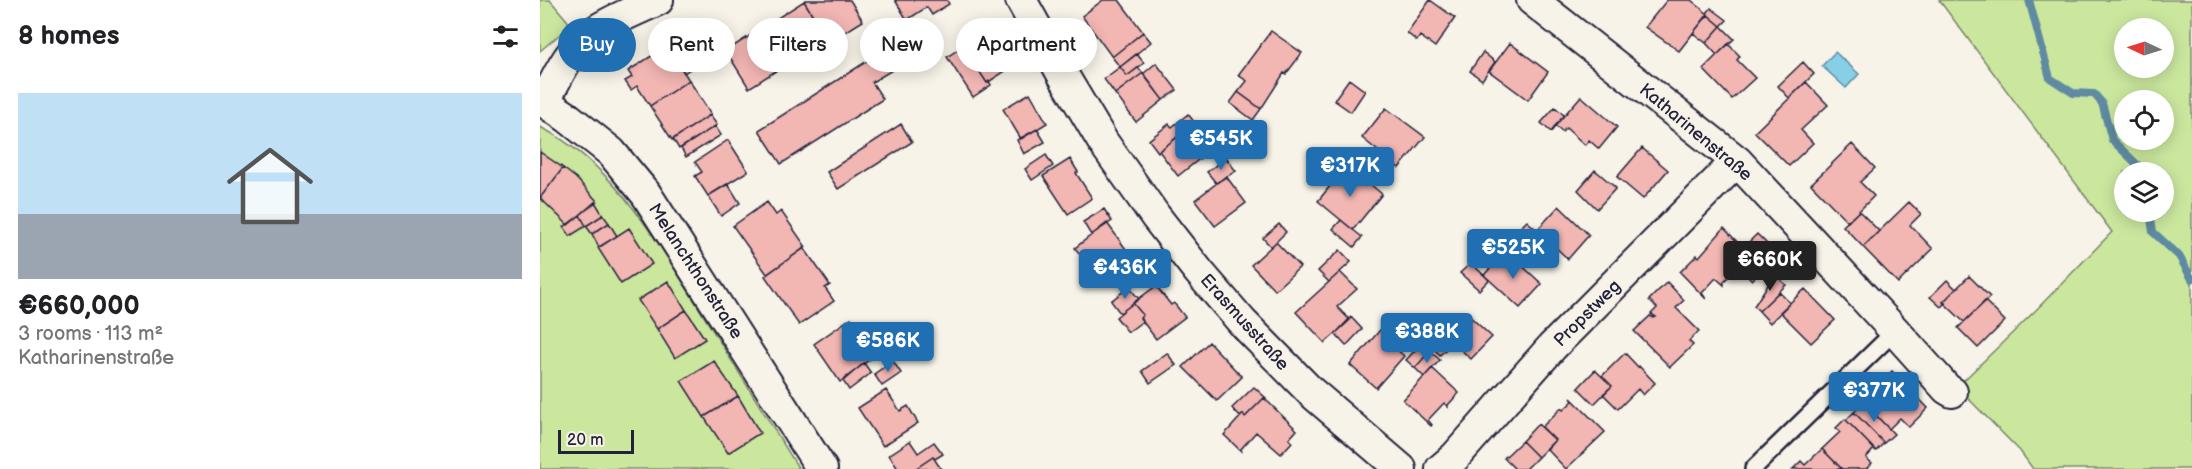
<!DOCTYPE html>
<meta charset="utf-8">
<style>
body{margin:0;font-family:"Balsamiq Sans",sans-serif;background:#f6f6f6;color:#202124;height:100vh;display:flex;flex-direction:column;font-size:22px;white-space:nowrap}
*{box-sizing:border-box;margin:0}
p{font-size:20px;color:#757577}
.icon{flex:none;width:33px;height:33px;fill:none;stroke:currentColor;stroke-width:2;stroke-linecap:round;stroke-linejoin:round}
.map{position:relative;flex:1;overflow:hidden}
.side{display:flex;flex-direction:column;background:#fff;width:540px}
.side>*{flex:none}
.hud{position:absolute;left:18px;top:18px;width:570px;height:54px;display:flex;gap:12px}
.needle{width:39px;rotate:274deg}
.fabs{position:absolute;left:1574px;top:18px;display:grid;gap:12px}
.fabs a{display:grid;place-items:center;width:60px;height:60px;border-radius:50%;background:#fff;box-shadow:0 3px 15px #0003;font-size:30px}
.scale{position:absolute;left:18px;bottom:15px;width:76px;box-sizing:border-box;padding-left:6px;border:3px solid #22223b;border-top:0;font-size:16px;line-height:21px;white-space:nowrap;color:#22223b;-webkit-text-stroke:4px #f7f3e8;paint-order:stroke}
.price{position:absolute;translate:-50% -51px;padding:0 14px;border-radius:6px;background:#1f6fb2;color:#fff;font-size:20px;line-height:39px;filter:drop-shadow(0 2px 3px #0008)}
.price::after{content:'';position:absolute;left:50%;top:36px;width:18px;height:14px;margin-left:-9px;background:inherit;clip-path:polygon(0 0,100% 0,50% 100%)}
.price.current{background:#222;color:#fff}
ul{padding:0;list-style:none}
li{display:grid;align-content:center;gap:12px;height:318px;padding:0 18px}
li+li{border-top:2px solid #e0e0e0}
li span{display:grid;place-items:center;height:186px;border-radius:0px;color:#555}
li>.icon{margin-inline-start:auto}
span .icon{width:108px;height:108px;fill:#fffc;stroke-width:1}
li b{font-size:26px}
h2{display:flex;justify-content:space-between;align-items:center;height:72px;padding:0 18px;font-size:26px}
.tag{padding:0 21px;border-radius:27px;background:#fff;box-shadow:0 3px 15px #0003;font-size:21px;line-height:54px}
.tag.current{background:#1f6fb2;color:#fff}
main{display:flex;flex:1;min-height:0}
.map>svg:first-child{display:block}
.green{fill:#cbe79e;stroke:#76846c;stroke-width:1.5;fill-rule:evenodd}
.water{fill:#86cfe7;stroke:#5e8aa2;stroke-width:1.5}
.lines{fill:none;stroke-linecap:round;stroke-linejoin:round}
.stream{stroke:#5e8aa2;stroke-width:8}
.building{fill:#f2b6b3;stroke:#22223b;stroke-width:1.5}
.service-casing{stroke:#22223b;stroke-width:20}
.minor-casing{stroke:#22223b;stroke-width:34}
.service{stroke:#f7f3e8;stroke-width:15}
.minor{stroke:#f7f3e8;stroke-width:30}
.labels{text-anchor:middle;stroke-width:4.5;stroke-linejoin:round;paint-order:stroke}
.street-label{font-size:18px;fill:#22223b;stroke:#f7f3e8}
</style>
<main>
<section class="side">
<h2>8 homes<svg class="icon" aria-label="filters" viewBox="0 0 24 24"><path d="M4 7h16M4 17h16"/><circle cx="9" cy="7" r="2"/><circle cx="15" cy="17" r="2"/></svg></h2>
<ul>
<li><span style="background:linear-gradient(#bfe0f5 65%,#9aa5b1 0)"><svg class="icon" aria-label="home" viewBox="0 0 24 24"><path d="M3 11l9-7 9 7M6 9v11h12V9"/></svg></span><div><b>€660,000</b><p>3 rooms · 113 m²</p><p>Katharinenstraße</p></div></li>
</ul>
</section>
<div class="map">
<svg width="1652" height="469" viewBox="0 0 1652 469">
<rect width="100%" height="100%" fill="#f7f3e8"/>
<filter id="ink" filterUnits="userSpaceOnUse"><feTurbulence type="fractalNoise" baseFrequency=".0167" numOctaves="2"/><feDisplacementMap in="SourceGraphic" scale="12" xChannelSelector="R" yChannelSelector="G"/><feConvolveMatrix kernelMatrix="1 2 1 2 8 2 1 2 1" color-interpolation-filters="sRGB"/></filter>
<g filter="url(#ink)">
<path class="green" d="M 0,0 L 10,0 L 31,25 L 0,51 Z
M 1399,0 L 1652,0 L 1652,469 L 1493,469 L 1480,451 L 1417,387 L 1496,310 L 1572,232 ZM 1584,28 L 1623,28 L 1623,68 L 1584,68 ZM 1584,100 L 1623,100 L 1623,140 L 1584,140 ZM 1584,172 L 1623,172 L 1623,212 L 1584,212 Z
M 0,127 C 77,165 121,248 165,318 C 196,368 228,419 259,469 L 0,469 Z"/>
<path class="water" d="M 1295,52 L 1319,74 L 1306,88 L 1282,66 Z"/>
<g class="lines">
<path class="stream" d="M 1489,0 L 1510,78 L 1533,93 L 1554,94 L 1562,103 L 1572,140 L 1605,172
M 1610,212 L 1613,232 L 1639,256 L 1652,279"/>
</g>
<path class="building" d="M 266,0 L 310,0 L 323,21 L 289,42 L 264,1 Z
M 355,0 L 407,0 L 409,4 L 392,15 L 387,7 L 367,20 Z
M 563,0 L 579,0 L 603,32 L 572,57 L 542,16 Z
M 890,0 L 915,18 L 895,47 L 880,36 L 877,41 L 867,33 Z
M 1127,0 L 1151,0 L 1168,14 L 1139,51 L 1105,27 Z
M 264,1 L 286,36 L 271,45 L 269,42 L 246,56 L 250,62 L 209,88 L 186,51 Z
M 1171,8 L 1187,20 L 1181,26 L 1168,15 L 1167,13 Z
M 1168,15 L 1181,26 L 1166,43 L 1153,33 Z
M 1181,26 L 1194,39 L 1177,55 L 1166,43 Z
M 731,31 L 762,53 L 746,74 L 744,73 L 721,109 L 698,92 L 707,81 L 698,75 Z
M 603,32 L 611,42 L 580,67 L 572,57 Z
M 434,39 L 441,50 L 430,57 L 447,83 L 449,81 L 451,85 L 433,97 L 407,57 Z
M 456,40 L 473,66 L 447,83 L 430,57 Z
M 357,42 L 369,60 L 332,82 L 343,99 L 241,164 L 219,130 Z
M 970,43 L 1008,72 L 988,100 L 949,71 Z
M 1188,44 L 1200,56 L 1197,60 L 1215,78 L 1192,99 L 1163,69 Z
M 127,46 L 149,80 L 110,106 L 97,86 L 91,90 L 85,81 L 92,77 L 88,71 Z
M 136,46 L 150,69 L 144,73 L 130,51 Z
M 943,52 L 955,62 L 942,80 L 930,71 Z
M 597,54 L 604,63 L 587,76 L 580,67 Z
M 1263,62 L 1274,74 L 1249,98 L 1238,86 Z
M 616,63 L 637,90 L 623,100 L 603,74 Z
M 580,67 L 587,76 L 598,68 L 603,73 L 575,94 L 564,79 Z
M 603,73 L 623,100 L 596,122 L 575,94 Z
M 809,79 L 825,91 L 811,112 L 794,100 Z
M 149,80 L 171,114 L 132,140 L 110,106 Z
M 1266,82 L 1288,105 L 1261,130 L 1273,143 L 1249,166 L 1215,132 Z
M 698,92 L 721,109 L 713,120 L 690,103 Z
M 490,93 L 507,123 L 481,139 L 463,109 Z
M 1041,96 L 1077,127 L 1059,149 L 1049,140 L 1045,145 L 1026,128 L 1022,132 L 1015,126 Z
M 1015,107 L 1024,115 L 1011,132 L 1001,123 Z
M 846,108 L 885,137 L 859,168 L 822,138 Z
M 648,114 L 655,123 L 618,152 L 609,140 L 629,124 L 632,127 Z
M 170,115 L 177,125 L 139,149 L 133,139 Z
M 361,124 L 372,142 L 298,189 L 287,172 Z
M 175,126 L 181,135 L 146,157 L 141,148 Z
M 650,128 L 668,152 L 638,176 L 619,151 Z
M 497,129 L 505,142 L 484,154 L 477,140 Z
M 188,140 L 208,171 L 168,196 L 155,176 L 162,172 L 155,162 Z
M 1312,144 L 1335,168 L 1320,182 L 1334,196 L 1308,222 L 1271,184 Z
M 1102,148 L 1128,170 L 1103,199 L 1077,177 Z
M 0,152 L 23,168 L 0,198 Z
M 817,152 L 840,171 L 830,183 L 807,165 Z
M 506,155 L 513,166 L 492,180 L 485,169 Z
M 686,158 L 696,171 L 676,183 L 667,172 Z
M 530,159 L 538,172 L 536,173 L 552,198 L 528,214 L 503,176 Z
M 807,165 L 842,194 L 813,230 L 778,201 Z
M 23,168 L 36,178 L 57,201 L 28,225 L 0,198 Z
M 1055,170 L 1076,188 L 1057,209 L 1038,190 Z
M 686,176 L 706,203 L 675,226 L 655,200 Z
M 188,184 L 200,203 L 181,216 L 168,196 Z
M 55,202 L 63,215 L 46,226 L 40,215 Z
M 227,202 L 236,215 L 241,211 L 266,247 L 227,274 L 193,226 Z
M 1369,202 L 1381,214 L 1370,225 L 1393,249 L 1358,283 L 1323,247 Z
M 1019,206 L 1049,235 L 1028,259 L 997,230 Z
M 564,209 L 572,221 L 551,235 L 543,222 Z
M 1319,211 L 1339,231 L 1323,247 L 1303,226 Z
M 40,215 L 46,226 L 30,236 L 24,227 Z
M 63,215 L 69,223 L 52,234 L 46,226 Z
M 801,220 L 822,237 L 814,247 L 793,229 Z
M 987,221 L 1010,242 L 1002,250 L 979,229 Z
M 69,223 L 77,236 L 59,247 L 52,234 Z
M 567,223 L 596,263 L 564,285 L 535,248 Z
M 739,224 L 746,232 L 731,247 L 723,238 Z
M 89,228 L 112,264 L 81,284 L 58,248 Z
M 1184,228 L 1203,248 L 1207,244 L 1228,265 L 1212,280 L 1199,267 L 1184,281 L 1184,285 L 1176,278 L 1162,293 L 1166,299 L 1140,272 L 1157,255 L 1159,257 Z
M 1217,234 L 1238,255 L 1228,265 L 1207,244 Z
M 736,242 L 760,267 L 735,290 L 711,265 Z
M 974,243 L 987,255 L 979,263 L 966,251 Z
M 264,248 L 290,285 L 285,288 L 294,301 L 259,325 L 225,276 Z
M 800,250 L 811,262 L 789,282 L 778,271 Z
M 966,251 L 1002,284 L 980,308 L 944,275 Z
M 931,263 L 949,280 L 939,290 L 920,273 Z
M 800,272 L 817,289 L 797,307 L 810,320 L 785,343 L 756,312 Z
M 1235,274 L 1246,285 L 1219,311 L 1214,306 Z
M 1429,276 L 1450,297 L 1424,322 L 1403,302 Z
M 1407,280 L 1416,289 L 1403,302 L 1405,303 L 1401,307 L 1390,297 Z
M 128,281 L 146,310 L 117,329 L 98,300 Z
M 1127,282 L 1144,300 L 1136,308 L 1159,331 L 1149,341 L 1153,345 L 1130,367 L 1094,331 L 1110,316 L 1114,318 L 1116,317 L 1111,314 L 1117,308 L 1109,300 Z
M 616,286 L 631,305 L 634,303 L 645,317 L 616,339 L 600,318 L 603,315 L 593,303 Z
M 589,287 L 599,299 L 580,313 L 571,301 Z
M 1265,289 L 1295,320 L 1271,343 L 1240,312 Z
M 1239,292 L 1250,303 L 1230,323 L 1219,311 Z
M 1445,301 L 1465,321 L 1438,348 L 1418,328 Z
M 593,303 L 603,315 L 600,318 L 603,321 L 588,332 L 576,317 Z
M 146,310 L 165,339 L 135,358 L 117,329 Z
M 926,313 L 952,337 L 931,359 L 906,336 Z
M 811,317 L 822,329 L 806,346 L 795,334 Z
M 311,318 L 322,332 L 319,334 L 334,356 L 300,382 L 274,344 Z
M 840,330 L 853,340 L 850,343 L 864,356 L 836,388 L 810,365 Z
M 893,332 L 908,347 L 900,355 L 885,340 Z
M 669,342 L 702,377 L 677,401 L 643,367 Z
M 882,343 L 890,351 L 875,368 L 866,360 Z
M 890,351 L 900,360 L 884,377 L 875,368 Z
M 627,353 L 636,365 L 610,383 L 602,371 Z
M 1085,353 L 1098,367 L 1099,366 L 1115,383 L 1103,395 L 1098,389 L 1078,409 L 1063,394 L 1072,386 L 1062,376 Z
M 174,361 L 198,396 L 164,417 L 141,381 Z
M 353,361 L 361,373 L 342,386 L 334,374 Z
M 324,363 L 331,373 L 309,390 L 303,381 Z
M 892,368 L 919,393 L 908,405 L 908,407 L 904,403 L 888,420 L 892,425 L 891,426 L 863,400 Z
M 1055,370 L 1072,386 L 1054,404 L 1038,388 Z
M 1352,371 L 1388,408 L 1369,427 L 1360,418 L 1349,429 L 1319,398 L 1330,387 L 1333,390 Z
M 714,387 L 726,398 L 724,398 L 705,417 L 703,414 L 700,417 L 692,408 Z
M 346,390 L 360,411 L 368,406 L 378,423 L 343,446 L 318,408 Z
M 198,396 L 220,433 L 188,453 L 164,417 Z
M 724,398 L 757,430 L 749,439 L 752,442 L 741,454 L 716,432 L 701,449 L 702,452 L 684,435 L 703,414 L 705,417 Z
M 1031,398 L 1065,432 L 1026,469 L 1007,449 L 1015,440 L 1002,427 L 1021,408 L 1023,410 L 1033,401 Z
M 1324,403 L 1354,434 L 1344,443 L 1314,412 Z
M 1314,412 L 1344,443 L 1336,451 L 1306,420 Z
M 1305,419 L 1334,449 L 1326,458 L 1332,463 L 1326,469 L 1302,469 L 1282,449 L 1300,432 L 1296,428 Z
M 998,424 L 1015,440 L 998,457 L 982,441 Z
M 370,441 L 378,453 L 394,442 L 403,454 L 395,459 L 393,457 L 375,469 L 358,469 L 349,455 Z
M 982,441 L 998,457 L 986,469 L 975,469 L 964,458 Z
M 1282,449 L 1302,469 L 1253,469 L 1261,461 L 1265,465 Z
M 393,457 L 401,469 L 375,469 Z"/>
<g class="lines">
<defs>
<path id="service" d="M 1213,469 L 1355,331"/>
<path id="minor" d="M 481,0 L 520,70 L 563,142 L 616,217 L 659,272 L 703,323 L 771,392 L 861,469
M 992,0 L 1197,161 L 1355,331 L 1407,389 L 1412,392
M 0,99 L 27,117 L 71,152 L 106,194 L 282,469
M 5,101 C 17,77 30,47 54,32 C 73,19 97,10 118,0
M 901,469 L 915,457 L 1012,347 L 1197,161"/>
</defs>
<use href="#service" class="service-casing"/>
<use href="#minor" class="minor-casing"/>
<use href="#service" class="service"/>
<use href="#minor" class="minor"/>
</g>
</g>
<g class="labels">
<g class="street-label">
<text transform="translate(1156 132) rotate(40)" y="6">Katharinenstraße</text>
<text transform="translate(156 271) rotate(57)" y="6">Melanchthonstraße</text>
<text transform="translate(1047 313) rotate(-45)" y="6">Propstweg</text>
<text transform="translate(705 322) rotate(48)" y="6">Erasmusstraße</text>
</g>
</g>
</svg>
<div class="fabs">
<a><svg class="needle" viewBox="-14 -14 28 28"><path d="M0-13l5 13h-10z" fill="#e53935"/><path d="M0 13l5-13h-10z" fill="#757577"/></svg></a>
<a><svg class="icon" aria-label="locate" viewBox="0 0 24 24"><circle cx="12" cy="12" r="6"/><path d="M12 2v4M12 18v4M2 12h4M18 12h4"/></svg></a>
<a><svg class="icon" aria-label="layers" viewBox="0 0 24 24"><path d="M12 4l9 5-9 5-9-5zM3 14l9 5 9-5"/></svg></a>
</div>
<div class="scale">20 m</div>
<b class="price" style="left:681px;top:171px">€545K</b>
<b class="price" style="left:810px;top:198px">€317K</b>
<b class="price" style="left:973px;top:280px">€525K</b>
<b class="price current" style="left:1230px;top:292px">€660K</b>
<b class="price" style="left:585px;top:300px">€436K</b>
<b class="price" style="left:887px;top:364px">€388K</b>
<b class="price" style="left:348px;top:373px">€586K</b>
<b class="price" style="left:1334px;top:423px">€377K</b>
<div class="hud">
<a class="tag current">Buy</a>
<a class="tag">Rent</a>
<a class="tag">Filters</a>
<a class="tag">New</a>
<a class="tag">Apartment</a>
</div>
</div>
</main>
